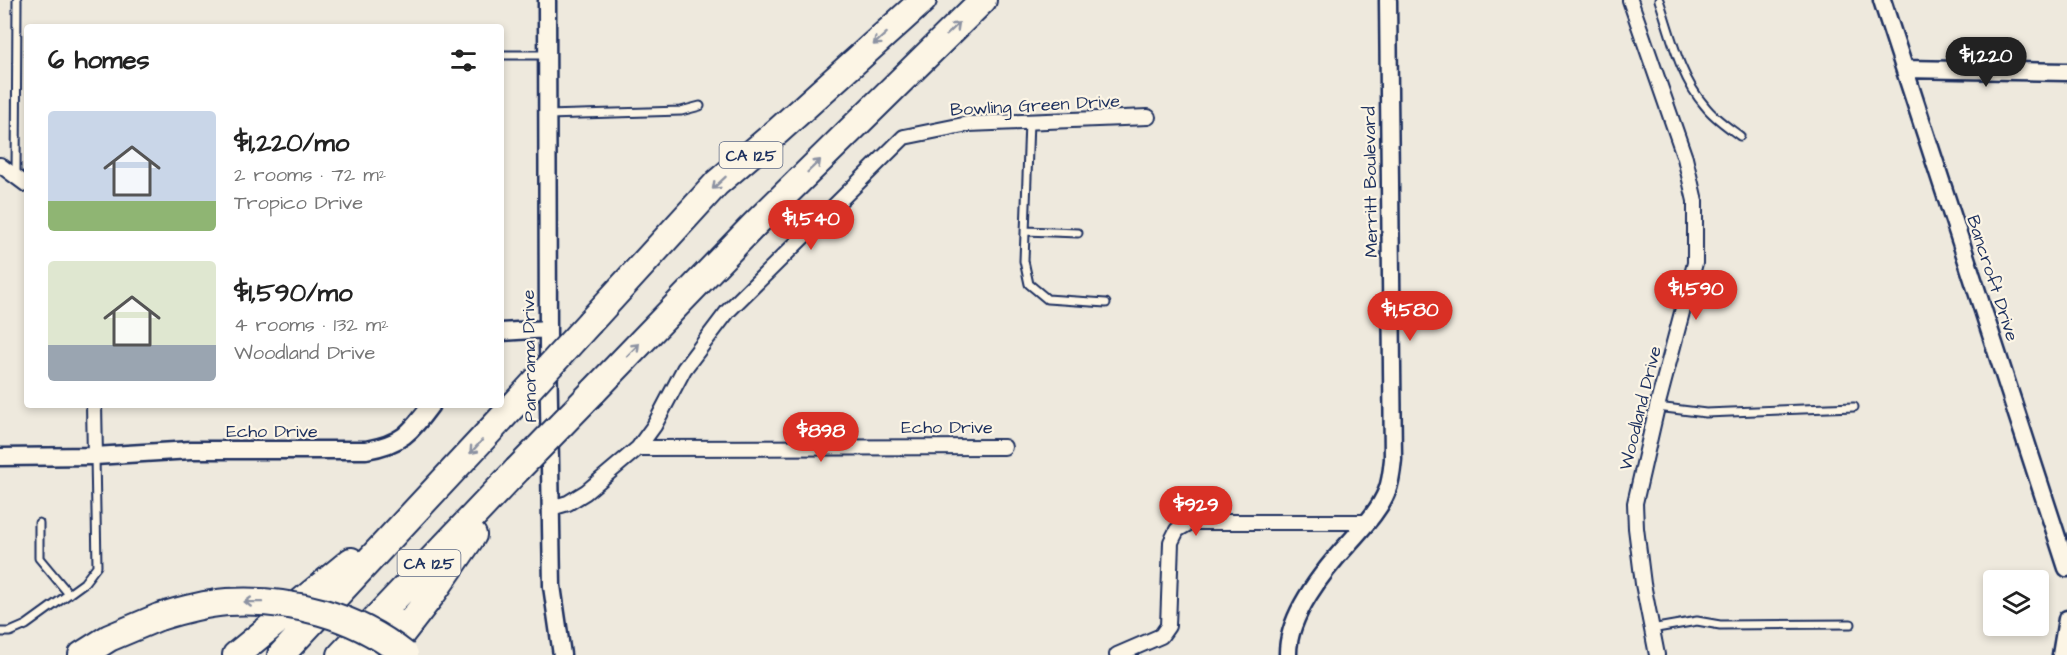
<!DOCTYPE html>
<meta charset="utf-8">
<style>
body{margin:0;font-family:"Architects Daughter",sans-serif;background:#f2f2f2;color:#222;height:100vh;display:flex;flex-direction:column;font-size:22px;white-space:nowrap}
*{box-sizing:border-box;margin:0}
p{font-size:20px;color:#767676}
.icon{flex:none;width:33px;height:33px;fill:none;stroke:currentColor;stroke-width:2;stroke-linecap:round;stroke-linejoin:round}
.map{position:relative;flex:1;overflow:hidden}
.side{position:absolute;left:24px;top:24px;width:480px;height:384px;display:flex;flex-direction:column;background:#fff;border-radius:6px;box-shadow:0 3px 9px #0003}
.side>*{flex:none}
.controls{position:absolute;left:1983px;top:570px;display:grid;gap:12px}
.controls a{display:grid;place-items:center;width:66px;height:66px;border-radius:6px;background:#fff;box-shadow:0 3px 9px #0003;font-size:30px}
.price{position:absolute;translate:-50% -51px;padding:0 14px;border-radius:21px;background:#d93025;color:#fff;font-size:20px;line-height:39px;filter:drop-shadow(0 2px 3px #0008)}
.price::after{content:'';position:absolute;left:50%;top:36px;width:18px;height:14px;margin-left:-9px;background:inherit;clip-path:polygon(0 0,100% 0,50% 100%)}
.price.selected{background:#222;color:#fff}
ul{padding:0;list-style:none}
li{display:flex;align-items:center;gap:18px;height:150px;padding:0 24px}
li span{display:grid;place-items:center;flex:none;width:168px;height:120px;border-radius:6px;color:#555}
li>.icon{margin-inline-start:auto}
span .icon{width:72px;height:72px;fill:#fffc;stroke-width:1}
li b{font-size:26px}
h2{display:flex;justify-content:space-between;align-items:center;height:72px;padding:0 24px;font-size:26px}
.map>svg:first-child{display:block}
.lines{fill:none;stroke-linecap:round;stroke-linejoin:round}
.service-casing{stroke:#1b2f5e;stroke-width:11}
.minor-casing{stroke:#1b2f5e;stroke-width:18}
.tertiary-casing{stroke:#1b2f5e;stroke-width:21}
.motorway-casing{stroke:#1b2f5e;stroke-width:30}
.service{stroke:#fcf5e5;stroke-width:7}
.minor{stroke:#fcf5e5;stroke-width:14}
.tertiary{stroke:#fcf5e5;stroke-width:16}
.motorway{stroke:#fcf5e5;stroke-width:26}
.motorway-bridge-casing{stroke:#1b2f5e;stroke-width:30;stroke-linecap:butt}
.motorway-bridge{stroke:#fcf5e5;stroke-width:26}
.oneway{stroke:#8c92a2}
.labels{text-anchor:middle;stroke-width:4.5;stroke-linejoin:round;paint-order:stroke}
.shield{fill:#fcf5e5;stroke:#5e6a86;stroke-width:1.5}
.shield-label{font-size:16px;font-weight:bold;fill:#1b2f5e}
.street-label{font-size:18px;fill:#1b2f5e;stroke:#fcf5e5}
</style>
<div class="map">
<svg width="2067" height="655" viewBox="0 0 2067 655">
<rect width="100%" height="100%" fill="#eee9dd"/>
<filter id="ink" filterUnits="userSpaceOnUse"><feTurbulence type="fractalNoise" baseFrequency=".0167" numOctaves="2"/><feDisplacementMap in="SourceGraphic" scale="12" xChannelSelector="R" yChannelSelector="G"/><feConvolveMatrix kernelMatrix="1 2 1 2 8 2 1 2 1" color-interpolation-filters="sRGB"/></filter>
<g filter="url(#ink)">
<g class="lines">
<defs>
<path id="service" d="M 1659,0 C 1671,35 1680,78 1705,106 C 1714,118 1728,127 1740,136
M 501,55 L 547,55
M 547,115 L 681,111 L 700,106
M 1029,121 L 1024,261 L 1029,284 L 1047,299 L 1106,303
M 16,176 L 17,0
M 1025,231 L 1078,233
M 1657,407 L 1706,413 L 1854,407
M 39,523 L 39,558 L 69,594
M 1651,629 L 1697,621 L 1720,625 L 1851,624
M 0,632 L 10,632 L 26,625 L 84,583 L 97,566 L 95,456"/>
<path id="minor" d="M 1630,0 L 1685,158 L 1695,201 L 1695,263 L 1657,407 L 1635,503 L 1636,528 L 1643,584 L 1657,655
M 0,165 L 27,185
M 94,405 L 95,456
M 638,448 L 1004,447
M 551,508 L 568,503 L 586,492 L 638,448 L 654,426 L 684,369 L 728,311 L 904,137 L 968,124 L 1148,117
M 1117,655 L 1161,636 L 1168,626 L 1171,542 L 1177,530 L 1191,522 L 1369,522"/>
<path id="tertiary" d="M 547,0 L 548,344 L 552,586 L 562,655
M 1882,0 L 2067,568
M 1905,69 L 2067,72
M 501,332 L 548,329
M 0,457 L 95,456 L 191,450 L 366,450 C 402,444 410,433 431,405
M 1288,655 C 1287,616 1324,570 1349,543 C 1363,527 1379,511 1387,491 C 1391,481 1392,469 1393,459 L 1388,0
M 2061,655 L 2067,619"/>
<path id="motorway" d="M 590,322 L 717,183 L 778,131 L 923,0
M 593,392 L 753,226 L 983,0
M 392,646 L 433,593 L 473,535
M 82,655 L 109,638 L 159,617
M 236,655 L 351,561
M 281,655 L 515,404
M 341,655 L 517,470
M 370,655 L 396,622"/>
</defs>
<use href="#service" class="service-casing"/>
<use href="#minor" class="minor-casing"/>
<use href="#tertiary" class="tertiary-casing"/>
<use href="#motorway" class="motorway-casing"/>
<use href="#service" class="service"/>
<use href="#minor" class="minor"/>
<use href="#tertiary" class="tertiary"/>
<use href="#motorway" class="motorway"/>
<defs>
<path id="motorway-bridge" d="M 515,404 L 590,322
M 517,470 L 593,392
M 159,617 C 181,610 203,604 227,602 C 290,598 355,615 405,655"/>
</defs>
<use href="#motorway-bridge" class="motorway-bridge-casing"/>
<use href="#motorway-bridge" class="motorway-bridge"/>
</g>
<defs><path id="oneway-shaft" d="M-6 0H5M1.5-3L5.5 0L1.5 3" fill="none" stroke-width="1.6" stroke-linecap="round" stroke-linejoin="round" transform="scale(1.5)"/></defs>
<g class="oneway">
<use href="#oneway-shaft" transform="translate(953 29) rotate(-44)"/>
<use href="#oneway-shaft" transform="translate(880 39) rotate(138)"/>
<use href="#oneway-shaft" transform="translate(814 166) rotate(-44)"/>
<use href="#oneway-shaft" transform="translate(719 183) rotate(137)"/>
<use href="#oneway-shaft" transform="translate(633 350) rotate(-46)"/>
<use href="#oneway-shaft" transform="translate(476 447) rotate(132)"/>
<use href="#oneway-shaft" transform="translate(253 602) rotate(-179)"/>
</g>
</g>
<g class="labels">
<g class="shield">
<rect x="719.5" y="142" width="63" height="26" rx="4.5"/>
<rect x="397.5" y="550" width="63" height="26" rx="4.5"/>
</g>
<g class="shield-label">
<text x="751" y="161">CA 125</text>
<text x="429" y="569">CA 125</text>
</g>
<g class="street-label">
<text transform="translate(1035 105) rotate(-3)" y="6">Bowling Green Drive</text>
<text transform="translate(1370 182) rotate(-91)" y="6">Merritt Boulevard</text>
<text transform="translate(1993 278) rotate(72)" y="6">Bancroft Drive</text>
<text transform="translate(529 356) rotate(-91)" y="6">Panorama Drive</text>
<text transform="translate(1640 408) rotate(-76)" y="6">Woodland Drive</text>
<text x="947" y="433">Echo Drive</text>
<text x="272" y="437">Echo Drive</text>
</g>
</g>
</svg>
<div class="controls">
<a><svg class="icon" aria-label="layers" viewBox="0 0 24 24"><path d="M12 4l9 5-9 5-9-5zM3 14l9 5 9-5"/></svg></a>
</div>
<b class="price selected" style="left:1986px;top:88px">$1,220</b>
<b class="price" style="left:811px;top:251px">$1,540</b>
<b class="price" style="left:1696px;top:321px">$1,590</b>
<b class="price" style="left:1410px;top:342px">$1,580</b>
<b class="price" style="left:821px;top:463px">$898</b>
<b class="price" style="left:1196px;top:537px">$929</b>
<section class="side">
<h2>6 homes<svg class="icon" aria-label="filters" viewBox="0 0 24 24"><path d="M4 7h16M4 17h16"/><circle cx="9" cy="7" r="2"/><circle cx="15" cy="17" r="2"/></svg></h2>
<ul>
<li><span style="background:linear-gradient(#c9d6e8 75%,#8fb573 0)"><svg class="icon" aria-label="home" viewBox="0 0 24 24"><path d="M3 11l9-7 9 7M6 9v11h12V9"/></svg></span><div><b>$1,220/mo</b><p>2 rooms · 72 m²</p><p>Tropico Drive</p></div></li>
<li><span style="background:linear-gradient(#dfe7d0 70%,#9aa5b1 0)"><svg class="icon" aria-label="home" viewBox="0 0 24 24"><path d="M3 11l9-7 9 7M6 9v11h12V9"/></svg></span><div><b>$1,590/mo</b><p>4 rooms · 132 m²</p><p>Woodland Drive</p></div></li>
</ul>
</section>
</div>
